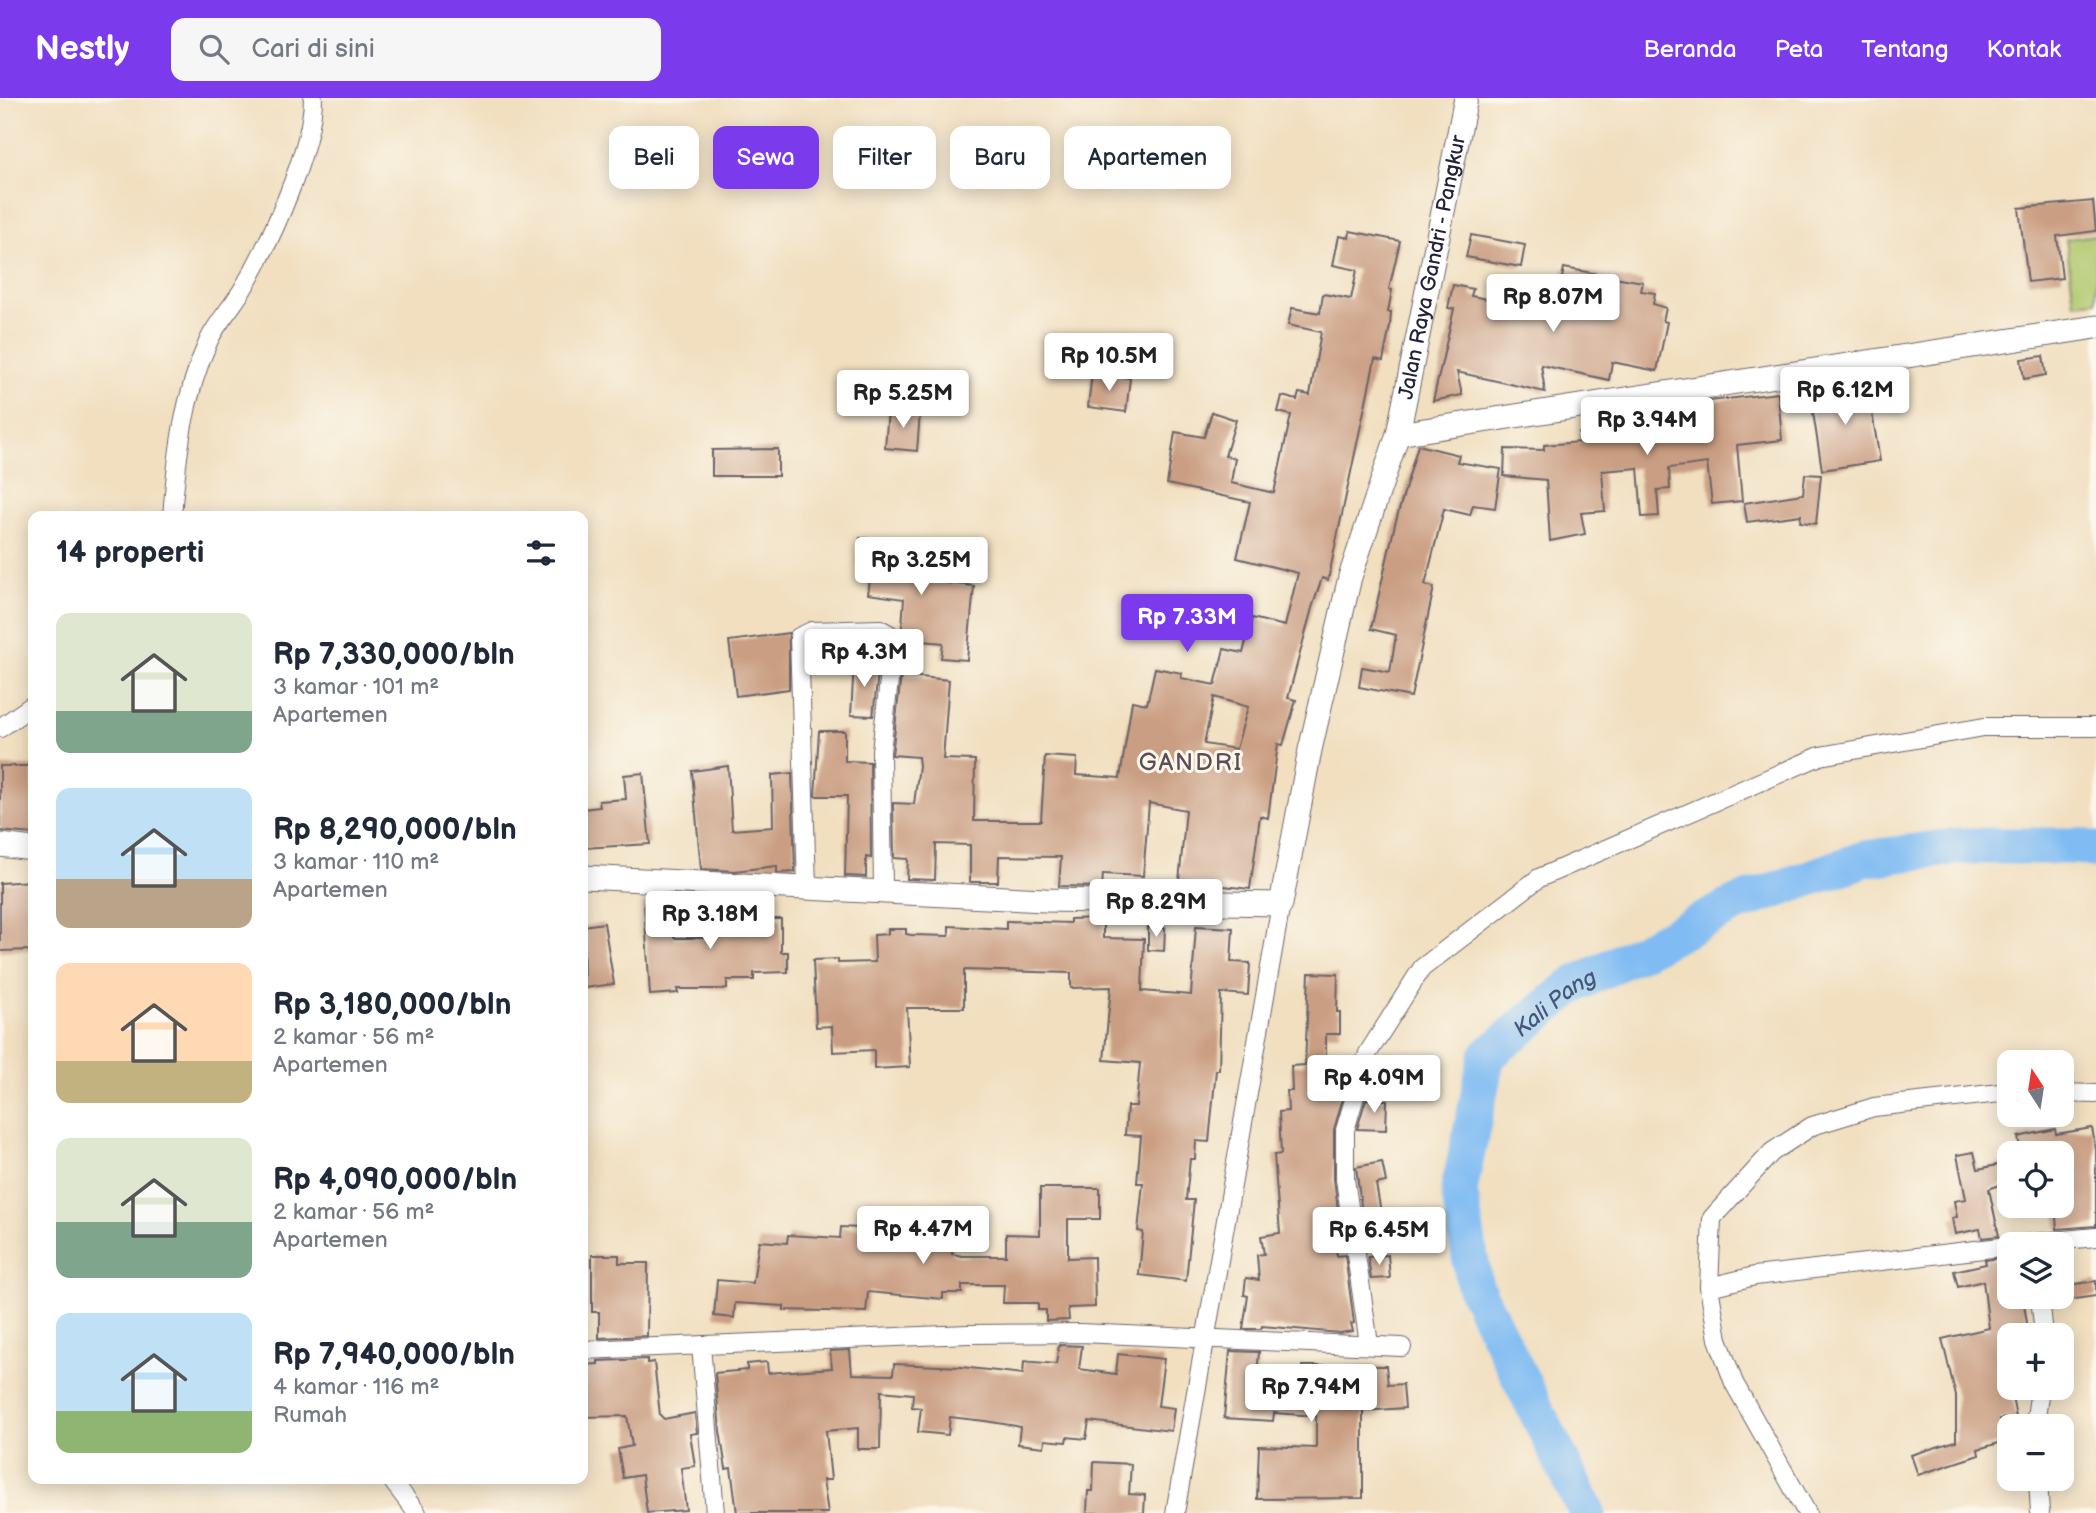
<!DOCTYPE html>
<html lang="id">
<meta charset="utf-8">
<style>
body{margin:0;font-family:"Balsamiq Sans",sans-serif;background:#f6f6f7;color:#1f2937;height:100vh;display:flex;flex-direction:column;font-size:26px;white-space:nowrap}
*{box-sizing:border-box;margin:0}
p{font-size:23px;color:#747a83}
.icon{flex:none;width:38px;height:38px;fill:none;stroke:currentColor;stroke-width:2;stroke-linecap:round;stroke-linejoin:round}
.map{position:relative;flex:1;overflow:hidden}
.sheet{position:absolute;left:28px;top:413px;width:560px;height:973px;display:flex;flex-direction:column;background:#fff;border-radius:14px;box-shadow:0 4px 18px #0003}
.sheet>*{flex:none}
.hud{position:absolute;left:609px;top:28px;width:665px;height:63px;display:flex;gap:14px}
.needle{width:46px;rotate:348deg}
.buttons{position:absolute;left:1997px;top:952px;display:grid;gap:14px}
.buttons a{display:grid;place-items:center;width:77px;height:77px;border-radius:14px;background:#fff;box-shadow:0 4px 18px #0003;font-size:35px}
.price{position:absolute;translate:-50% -60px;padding:0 16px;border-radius:7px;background:#fff;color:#222;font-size:23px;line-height:46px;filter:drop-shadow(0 2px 4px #0008)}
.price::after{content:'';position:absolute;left:50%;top:42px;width:21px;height:16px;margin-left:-10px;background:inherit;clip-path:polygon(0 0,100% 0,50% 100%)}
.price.active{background:#7c3aed;color:#fff}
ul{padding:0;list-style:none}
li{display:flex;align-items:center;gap:21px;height:175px;padding:0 28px}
li span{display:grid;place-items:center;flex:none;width:196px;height:140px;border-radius:14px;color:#555}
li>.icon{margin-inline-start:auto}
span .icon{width:84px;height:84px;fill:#fffc;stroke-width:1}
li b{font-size:30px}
h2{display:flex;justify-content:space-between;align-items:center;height:84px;padding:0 28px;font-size:30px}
.chip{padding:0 24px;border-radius:14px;background:#fff;box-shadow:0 4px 18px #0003;font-size:24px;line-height:63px}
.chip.active{background:#7c3aed;color:#fff}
header{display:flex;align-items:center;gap:42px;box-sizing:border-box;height:98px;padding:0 35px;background:#7c3aed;color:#fff}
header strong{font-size:33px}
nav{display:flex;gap:38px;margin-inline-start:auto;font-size:24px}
.search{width:490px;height:63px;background:#f6f6f7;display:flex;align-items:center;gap:18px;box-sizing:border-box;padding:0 24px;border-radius:14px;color:#747a83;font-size:26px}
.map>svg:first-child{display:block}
.green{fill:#b0c86d;stroke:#697554;stroke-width:2}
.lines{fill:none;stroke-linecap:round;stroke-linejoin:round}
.river{stroke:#80bcf3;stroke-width:37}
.building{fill:#ca9e82;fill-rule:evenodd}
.minor-casing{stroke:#6a646a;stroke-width:20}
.tertiary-casing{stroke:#6a646a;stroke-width:25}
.minor{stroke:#fff;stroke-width:18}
.tertiary{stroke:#fff;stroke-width:23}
.labels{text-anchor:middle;stroke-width:6;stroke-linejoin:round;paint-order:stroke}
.street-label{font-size:21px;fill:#22223b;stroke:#fbf7ec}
.water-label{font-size:23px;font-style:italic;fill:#43587b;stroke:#fbf7ec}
.quarter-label{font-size:24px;letter-spacing:2px;fill:#5d4d54;stroke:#fbf7ec}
</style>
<header>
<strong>Nestly</strong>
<div class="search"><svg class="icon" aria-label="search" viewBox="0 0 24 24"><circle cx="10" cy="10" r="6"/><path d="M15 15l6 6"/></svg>Cari di sini</div>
<nav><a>Beranda</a><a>Peta</a><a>Tentang</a><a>Kontak</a></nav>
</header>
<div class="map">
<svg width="2096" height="1415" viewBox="0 0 2096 1415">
<rect width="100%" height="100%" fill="#fbf7ec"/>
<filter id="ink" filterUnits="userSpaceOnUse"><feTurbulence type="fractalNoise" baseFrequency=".0143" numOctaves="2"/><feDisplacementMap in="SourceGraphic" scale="14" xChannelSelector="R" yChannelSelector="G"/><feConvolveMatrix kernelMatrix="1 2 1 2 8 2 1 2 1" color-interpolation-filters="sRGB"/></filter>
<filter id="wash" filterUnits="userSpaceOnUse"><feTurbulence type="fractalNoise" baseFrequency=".00686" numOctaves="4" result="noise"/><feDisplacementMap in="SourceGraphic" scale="28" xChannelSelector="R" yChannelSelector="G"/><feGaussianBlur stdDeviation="1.57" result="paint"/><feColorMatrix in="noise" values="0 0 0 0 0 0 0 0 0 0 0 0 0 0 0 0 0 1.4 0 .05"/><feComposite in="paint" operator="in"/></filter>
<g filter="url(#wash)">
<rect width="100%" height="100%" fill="#f1dfc0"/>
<path class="green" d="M 2096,137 L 2096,203 L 2074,205 L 2066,141 Z"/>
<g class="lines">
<path class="river" id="s1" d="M 1587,1415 L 1475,1189 L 1459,1092 L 1487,958 L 1572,888 L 1736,806 L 1864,761 L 1959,748 L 2077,748 L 2096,752"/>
</g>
<g id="blocks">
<path class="building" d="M 2093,103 L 2096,133 L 2057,138 L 2062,180 L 2028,184 L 2019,110 Z
M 1350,133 L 1400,143 L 1389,191 L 1392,192 L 1388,214 L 1391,214 L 1390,228 L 1383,263 L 1375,261 L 1328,482 L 1322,480 L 1312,510 L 1288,600 L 1296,602 L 1283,647 L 1278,646 L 1268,720 L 1260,718 L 1250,791 L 1179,783 L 1186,712 L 1149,705 L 1143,778 L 1103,776 L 1102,789 L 1059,788 L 1061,759 L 999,758 L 998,784 L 970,784 L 970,747 L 936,746 L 935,782 L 907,781 L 908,761 L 894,760 L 893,705 L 914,706 L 919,668 L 918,659 L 892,657 L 901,577 L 949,582 L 943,661 L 975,662 L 974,723 L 1041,723 L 1045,658 L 1077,660 L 1076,677 L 1120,680 L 1132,603 L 1147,606 L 1155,570 L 1182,575 L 1181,580 L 1215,587 L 1224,551 L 1243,555 L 1252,520 L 1285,528 L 1298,475 L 1237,460 L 1250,404 L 1167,386 L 1175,334 L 1204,339 L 1212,314 L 1236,322 L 1225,358 L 1235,360 L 1231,385 L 1274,395 L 1291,317 L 1278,314 L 1282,298 L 1297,302 L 1299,295 L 1310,297 L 1321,234 L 1288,227 L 1292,210 L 1320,215 L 1323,196 L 1351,201 L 1357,172 L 1333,167 L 1339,138 L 1349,140 ZM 1214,599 L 1248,609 L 1236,651 L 1204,646 Z
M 1471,137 L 1525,147 L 1521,169 L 1466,159 Z
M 1564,170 L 1643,184 L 1641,193 L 1655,195 L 1653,206 L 1666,210 L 1663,223 L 1667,224 L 1657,273 L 1612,264 L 1609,282 L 1541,267 L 1545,294 L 1457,274 L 1462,297 L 1433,303 L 1454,211 L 1448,210 L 1453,187 L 1473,191 L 1471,198 L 1555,214 Z
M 2043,258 L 2046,277 L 2024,281 L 2021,261 Z
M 1092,275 L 1130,280 L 1126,314 L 1088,309 Z
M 1867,284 L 1880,363 L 1822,372 L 1810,295 Z
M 1778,295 L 1782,342 L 1737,347 L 1742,403 L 1712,406 L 1707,365 L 1669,370 L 1670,391 L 1657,392 L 1659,418 L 1642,419 L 1638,370 L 1602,373 L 1605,413 L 1581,415 L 1585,436 L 1550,443 L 1546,382 L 1504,378 L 1505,351 L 1544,352 L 1544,347 L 1580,344 L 1579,335 L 1600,334 L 1599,319 L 1629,316 L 1630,320 L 1664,317 L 1665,323 L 1703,319 L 1701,304 Z
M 888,312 L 920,315 L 917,353 L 885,350 Z
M 1418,347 L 1459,357 L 1457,364 L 1501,371 L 1495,410 L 1473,407 L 1470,417 L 1444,411 L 1425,487 L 1434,489 L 1411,599 L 1359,589 L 1362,569 L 1390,574 L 1396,537 L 1371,531 L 1395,426 Z
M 778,351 L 778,378 L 712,378 L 712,352 Z
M 1805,376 L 1821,377 L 1816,426 L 1800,424 L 1801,417 L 1747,424 L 1744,405 L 1803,396 Z
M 860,440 L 906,444 L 905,464 L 949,469 L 947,485 L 974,488 L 967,562 L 941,560 L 943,545 L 901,541 L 904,501 L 868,496 L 872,467 L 858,466 Z
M 789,535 L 789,591 L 736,598 L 729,543 Z
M 854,565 L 879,567 L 873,618 L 851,617 Z
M 819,633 L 845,633 L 845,663 L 870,664 L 871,760 L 866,759 L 866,779 L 845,778 L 847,698 L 815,698 Z
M 0,668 L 33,668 L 33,736 L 0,733 Z
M 728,668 L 732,732 L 773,729 L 772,677 L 792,675 L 795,774 L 777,775 L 777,768 L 735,773 L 701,771 L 692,673 Z
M 643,675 L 650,746 L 583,750 L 583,711 L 600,709 L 599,703 L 626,701 L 624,677 Z
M 33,783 L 33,852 L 0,853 L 0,785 Z
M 719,800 L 735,802 L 731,821 L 781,821 L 781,854 L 788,854 L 788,874 L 754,875 L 754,882 L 727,882 L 727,891 L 677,891 L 678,895 L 650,897 L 644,805 L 672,803 L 674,840 L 711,840 Z
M 1103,820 L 1103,840 L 1144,841 L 1142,893 L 1191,897 L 1196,828 L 1233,830 L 1231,864 L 1250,865 L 1248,897 L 1221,895 L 1219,972 L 1216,972 L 1209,1044 L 1196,1043 L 1195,1061 L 1190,1061 L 1186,1102 L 1194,1102 L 1186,1183 L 1139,1177 L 1143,1134 L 1138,1133 L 1143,1085 L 1137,1085 L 1141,1038 L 1125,1037 L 1127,1008 L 1136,1008 L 1140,965 L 1104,962 L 1111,889 L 1071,890 L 1071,875 L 964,872 L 964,910 L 907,910 L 910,969 L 874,971 L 874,952 L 833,954 L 832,928 L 816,929 L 813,862 L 838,861 L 838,865 L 875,864 L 874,837 L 888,836 L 888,831 L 906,831 L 906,836 L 911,837 L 949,838 L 949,828 L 1006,831 L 1006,823 L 1070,825 L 1070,821 Z
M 604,825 L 614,886 L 584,890 L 583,828 Z
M 1148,829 L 1165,830 L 1164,853 L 1148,852 Z
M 1309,875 L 1338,876 L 1337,914 L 1340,914 L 1340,936 L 1326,936 L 1326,966 L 1336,966 L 1338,1000 L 1343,1000 L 1334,1032 L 1334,1081 L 1340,1127 L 1333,1128 L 1337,1158 L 1345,1157 L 1354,1225 L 1351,1226 L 1353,1233 L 1340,1235 L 1262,1228 L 1261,1231 L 1243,1231 L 1248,1198 L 1244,1197 L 1246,1180 L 1259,1182 L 1257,1157 L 1264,1156 L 1261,1138 L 1280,1135 L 1274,1057 L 1281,1056 L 1279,1014 L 1288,1013 L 1287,993 L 1292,993 L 1291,968 L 1305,967 Z
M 1366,1001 L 1387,1002 L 1386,1032 L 1357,1031 Z
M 2092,1030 L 2096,1052 L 2096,1128 L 2057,1131 L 2055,1108 L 2062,1108 L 2062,1055 L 2021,1055 L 2018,1039 L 2055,1031 L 2056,1036 Z
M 1974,1054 L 1978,1071 L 2007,1065 L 2009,1083 L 1989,1091 L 1999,1138 L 1982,1140 L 1980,1131 L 1955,1136 L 1952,1120 L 1957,1119 L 1954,1103 L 1966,1101 L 1957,1057 Z
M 1382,1064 L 1386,1084 L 1376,1086 L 1382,1120 L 1363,1123 L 1356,1069 Z
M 1040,1090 L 1100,1090 L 1100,1121 L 1068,1121 L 1068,1160 L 1094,1159 L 1095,1209 L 1068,1210 L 1069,1222 L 1046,1223 L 1046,1212 L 1038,1212 L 1038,1205 L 1003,1205 L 1004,1187 L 962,1187 L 962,1195 L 943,1195 L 943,1201 L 868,1194 L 866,1214 L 784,1212 L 784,1208 L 735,1205 L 734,1220 L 714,1218 L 717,1182 L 753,1185 L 759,1143 L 787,1145 L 788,1137 L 840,1140 L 841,1129 L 879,1131 L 880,1128 L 953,1137 L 952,1156 L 962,1158 L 1006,1158 L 1006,1136 L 1040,1137 Z
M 592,1157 L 619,1157 L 619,1165 L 648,1165 L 647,1238 L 599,1240 L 599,1214 L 592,1214 Z
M 1388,1157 L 1390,1180 L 1371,1181 L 1368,1159 Z
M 2009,1159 L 2009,1199 L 2023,1199 L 2027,1225 L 2025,1237 L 2009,1237 L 2009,1252 L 2003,1252 L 2016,1319 L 2000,1321 L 2006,1343 L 1978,1351 L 1979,1357 L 1918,1377 L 1911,1357 L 1956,1343 L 1956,1298 L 1942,1241 L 1989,1230 L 1983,1183 L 1958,1189 L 1954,1173 L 1986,1166 L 1985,1162 Z
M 2096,1183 L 2096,1198 L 2062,1203 L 2062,1188 Z
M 1059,1247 L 1082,1248 L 1079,1271 L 1116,1276 L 1118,1256 L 1164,1261 L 1158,1308 L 1174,1310 L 1171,1333 L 1089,1323 L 1086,1341 L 1067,1339 L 1066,1344 L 1045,1342 L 1044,1349 L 1018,1346 L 1020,1329 L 1016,1328 L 985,1323 L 950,1319 L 948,1337 L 918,1334 L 921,1310 L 912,1309 L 913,1296 L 881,1293 L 880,1351 L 858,1351 L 858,1330 L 826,1333 L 831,1382 L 823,1382 L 828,1415 L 737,1415 L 731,1370 L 726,1371 L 720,1333 L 715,1275 L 747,1272 L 747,1266 L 767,1264 L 768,1275 L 832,1270 L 830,1253 L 850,1252 L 852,1276 L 893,1277 L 894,1266 L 961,1269 L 1023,1276 L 1024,1263 L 1056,1266 Z
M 1230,1253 L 1259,1254 L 1257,1277 L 1302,1280 L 1302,1268 L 1386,1268 L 1388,1287 L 1403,1286 L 1405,1310 L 1363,1313 L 1363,1400 L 1257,1401 L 1259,1348 L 1316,1350 L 1316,1318 L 1274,1315 L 1273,1323 L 1224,1320 Z
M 647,1261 L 647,1265 L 654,1264 L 660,1317 L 664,1321 L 695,1315 L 697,1335 L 690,1336 L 695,1368 L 681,1370 L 686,1412 L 647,1415 L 642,1377 L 623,1380 L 618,1351 L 632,1348 L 627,1318 L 583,1319 L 583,1267 L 598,1266 L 598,1263 Z
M 1094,1364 L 1131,1366 L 1129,1396 L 1145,1397 L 1144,1415 L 1087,1415 L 1088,1393 L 1093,1393 Z"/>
</g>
</g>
<g filter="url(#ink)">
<use href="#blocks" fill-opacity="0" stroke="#6a646a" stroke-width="2"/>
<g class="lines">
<defs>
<path id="minor" d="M 172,418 C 177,357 183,299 209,242 C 218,223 234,207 244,189 C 270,145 313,50 313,0
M 0,630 L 33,607
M 807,789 L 799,539 L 812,533 L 880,531 L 889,536 L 892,556 L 881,653 L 883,792
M 2062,995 L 2096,996
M 2023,1146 L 2096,1139
M 1709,1189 L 1755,1178 L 2009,1148
M 2040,1199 L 2044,1237
M 1369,1246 L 1345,1081 L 1345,1032 L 1368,955 L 1422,870 L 1539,780 L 1820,658 L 1984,629 L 2096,629
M 701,1247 L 715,1415
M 583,1252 L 968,1236 L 1080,1235 L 1402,1249
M 2035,1328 L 2040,1290
M 391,1381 L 417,1415
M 2038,1381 L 2040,1415
M 1175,1415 L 1281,806
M 1807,1415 L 1734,1285 L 1718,1241 L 1709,1189 L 1712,1120 L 1772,1054 L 1812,1028 L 1874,1009 L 2009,994"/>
<g id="tertiary">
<path d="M 1398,336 L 2096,229"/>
<path d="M 0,747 L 33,751"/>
<path id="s2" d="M 583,779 L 1045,802 L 1281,806 L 1310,652 L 1350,479 L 1398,336 L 1466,0"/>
</g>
</defs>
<use href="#minor" class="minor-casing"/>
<use href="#tertiary" class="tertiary-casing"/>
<use href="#minor" class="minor"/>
<use href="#tertiary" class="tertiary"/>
</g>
</g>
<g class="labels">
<g class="street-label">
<text dy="7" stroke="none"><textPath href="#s2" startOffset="1354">Jalan Raya Gandri - Pangkur</textPath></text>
</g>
<g class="water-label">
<text dy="8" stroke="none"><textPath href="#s1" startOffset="574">Kali Pang</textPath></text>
</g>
<g class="quarter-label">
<text x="1191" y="672">GANDRI</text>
</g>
</g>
</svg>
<div class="buttons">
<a><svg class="needle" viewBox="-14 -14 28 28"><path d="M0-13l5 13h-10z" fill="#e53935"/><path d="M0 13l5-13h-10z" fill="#747a83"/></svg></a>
<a><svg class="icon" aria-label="locate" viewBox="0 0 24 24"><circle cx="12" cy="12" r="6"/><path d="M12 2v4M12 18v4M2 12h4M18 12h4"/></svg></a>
<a><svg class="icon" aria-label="layers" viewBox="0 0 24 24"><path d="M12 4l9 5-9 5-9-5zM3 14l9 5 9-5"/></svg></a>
<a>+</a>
<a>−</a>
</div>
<b class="price" style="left:1553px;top:236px">Rp 8.07M</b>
<b class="price" style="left:1109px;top:295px">Rp 10.5M</b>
<b class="price" style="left:1845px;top:329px">Rp 6.12M</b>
<b class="price" style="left:903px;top:332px">Rp 5.25M</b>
<b class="price" style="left:1647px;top:359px">Rp 3.94M</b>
<b class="price" style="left:921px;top:499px">Rp 3.25M</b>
<b class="price active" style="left:1187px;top:556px">Rp 7.33M</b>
<b class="price" style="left:864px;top:591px">Rp 4.3M</b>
<b class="price" style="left:1156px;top:841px">Rp 8.29M</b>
<b class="price" style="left:710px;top:853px">Rp 3.18M</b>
<b class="price" style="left:1374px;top:1017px">Rp 4.09M</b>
<b class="price" style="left:923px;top:1168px">Rp 4.47M</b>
<b class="price" style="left:1379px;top:1169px">Rp 6.45M</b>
<b class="price" style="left:1311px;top:1326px">Rp 7.94M</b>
<div class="hud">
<a class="chip">Beli</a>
<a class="chip active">Sewa</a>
<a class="chip">Filter</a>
<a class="chip">Baru</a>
<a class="chip">Apartemen</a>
</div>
<section class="sheet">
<h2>14 properti<svg class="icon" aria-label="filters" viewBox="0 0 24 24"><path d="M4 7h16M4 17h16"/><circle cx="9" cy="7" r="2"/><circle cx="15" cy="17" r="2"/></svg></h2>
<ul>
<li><span style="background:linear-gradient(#dfe7d0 70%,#7fa58c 0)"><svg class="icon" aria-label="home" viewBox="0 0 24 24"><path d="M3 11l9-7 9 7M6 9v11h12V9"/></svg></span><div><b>Rp 7,330,000/bln</b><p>3 kamar · 101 m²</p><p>Apartemen</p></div></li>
<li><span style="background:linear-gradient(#bfe0f5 65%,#b9a48a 0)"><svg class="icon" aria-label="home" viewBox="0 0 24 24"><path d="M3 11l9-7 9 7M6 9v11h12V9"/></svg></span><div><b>Rp 8,290,000/bln</b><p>3 kamar · 110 m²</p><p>Apartemen</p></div></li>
<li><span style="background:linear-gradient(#ffd9b3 70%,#c2b280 0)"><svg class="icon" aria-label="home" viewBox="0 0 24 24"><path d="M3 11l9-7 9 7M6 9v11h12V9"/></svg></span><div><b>Rp 3,180,000/bln</b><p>2 kamar · 56 m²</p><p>Apartemen</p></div></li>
<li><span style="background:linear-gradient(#dfe7d0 60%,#7fa58c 0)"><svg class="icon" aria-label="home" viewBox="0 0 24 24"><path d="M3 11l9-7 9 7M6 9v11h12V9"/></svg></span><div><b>Rp 4,090,000/bln</b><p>2 kamar · 56 m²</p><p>Apartemen</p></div></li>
<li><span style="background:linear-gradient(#bfe0f5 70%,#8fb573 0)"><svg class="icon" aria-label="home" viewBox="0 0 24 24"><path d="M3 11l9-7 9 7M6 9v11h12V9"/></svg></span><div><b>Rp 7,940,000/bln</b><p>4 kamar · 116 m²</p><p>Rumah</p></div></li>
</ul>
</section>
</div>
